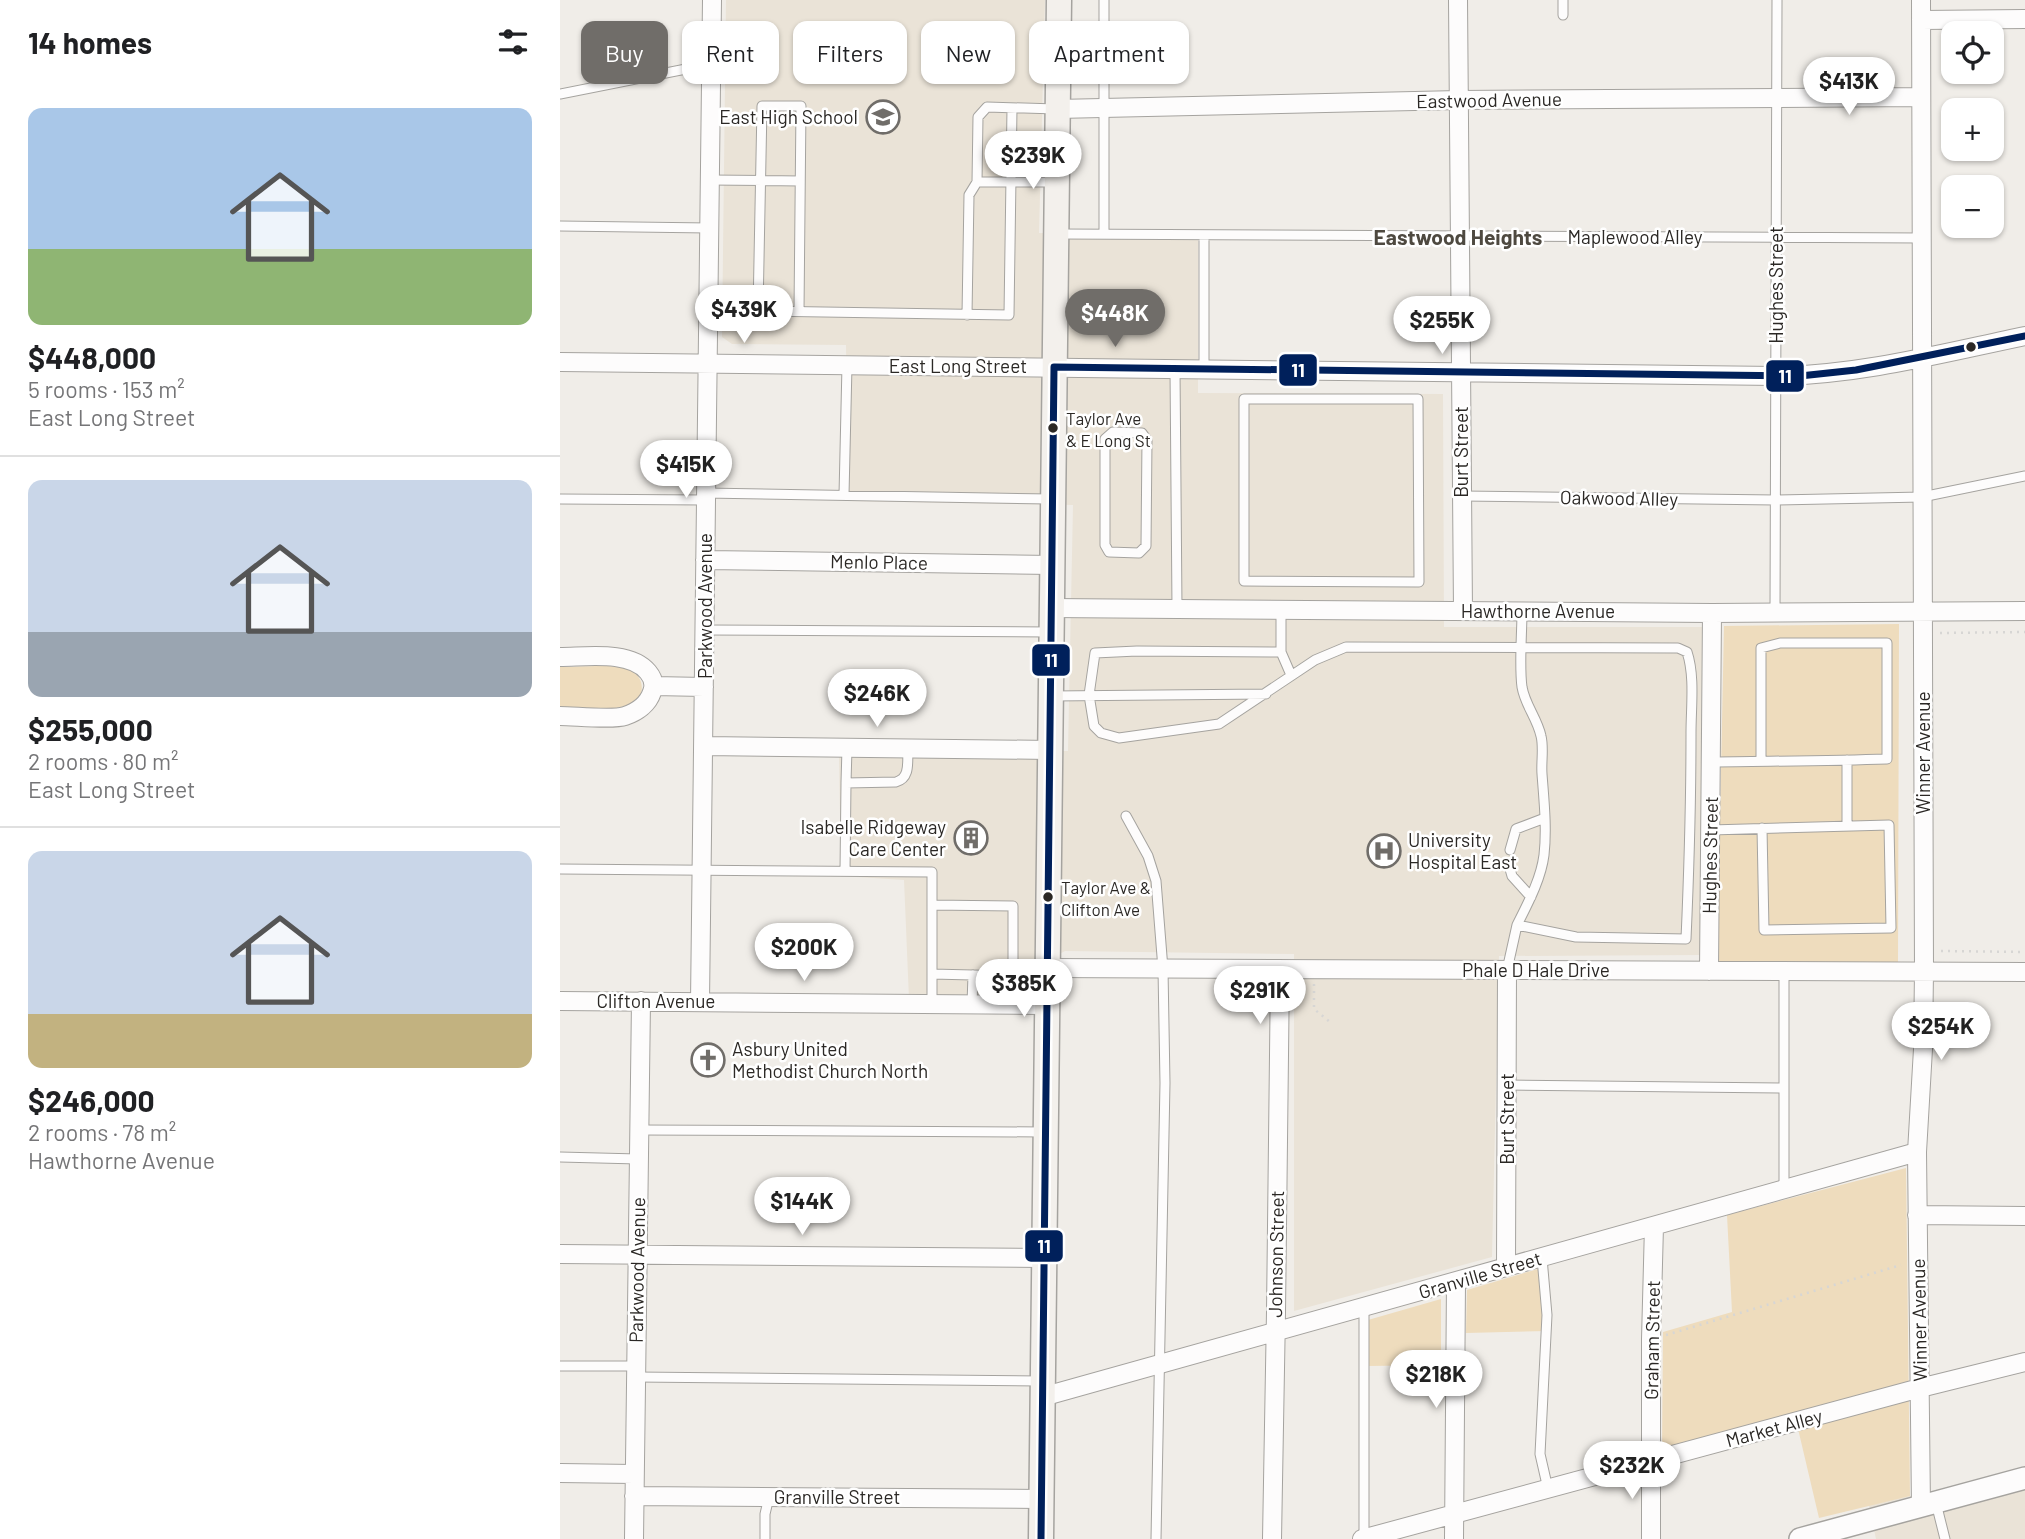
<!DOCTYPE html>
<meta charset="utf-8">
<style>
body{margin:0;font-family:Barlow,sans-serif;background:#f6f6f6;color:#202124;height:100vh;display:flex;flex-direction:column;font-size:26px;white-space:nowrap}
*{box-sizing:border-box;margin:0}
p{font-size:23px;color:#757577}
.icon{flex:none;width:38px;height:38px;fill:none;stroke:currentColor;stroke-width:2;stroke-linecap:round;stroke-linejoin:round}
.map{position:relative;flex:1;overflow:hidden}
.sheet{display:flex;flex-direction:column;background:#fff;width:560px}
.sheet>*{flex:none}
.hud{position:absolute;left:21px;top:21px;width:665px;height:63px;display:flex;gap:14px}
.buttons{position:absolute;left:1381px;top:21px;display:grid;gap:14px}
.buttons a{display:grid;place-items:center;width:63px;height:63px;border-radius:14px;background:#fff;box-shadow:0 2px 5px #0004;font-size:35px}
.price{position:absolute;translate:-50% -60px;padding:0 16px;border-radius:24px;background:#fff;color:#222;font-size:23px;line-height:46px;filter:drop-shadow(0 2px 4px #0008)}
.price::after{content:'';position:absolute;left:50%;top:42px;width:21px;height:16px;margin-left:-10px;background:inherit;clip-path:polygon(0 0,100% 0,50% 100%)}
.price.selected{background:#706d69;color:#fff}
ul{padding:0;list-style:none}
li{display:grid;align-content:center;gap:14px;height:371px;padding:0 28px}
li+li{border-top:2px solid #e0e0e0}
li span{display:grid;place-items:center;height:217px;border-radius:14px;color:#555}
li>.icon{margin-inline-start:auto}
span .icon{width:126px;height:126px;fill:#fffc;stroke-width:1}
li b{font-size:30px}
h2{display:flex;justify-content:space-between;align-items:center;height:84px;padding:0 28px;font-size:30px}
.chip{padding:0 24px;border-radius:14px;background:#fff;box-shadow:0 2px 5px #0004;font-size:24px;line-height:63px}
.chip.selected{background:#706d69;color:#fff}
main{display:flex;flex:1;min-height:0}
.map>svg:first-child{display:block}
.built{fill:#eae3d7}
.green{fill:#eedcbd}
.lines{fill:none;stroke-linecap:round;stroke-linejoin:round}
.service-casing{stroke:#a5a39f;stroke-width:11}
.minor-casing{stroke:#a5a39f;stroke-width:20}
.tertiary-casing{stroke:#a5a39f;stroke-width:24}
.secondary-casing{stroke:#a5a39f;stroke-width:27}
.path{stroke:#d7d6d4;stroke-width:2.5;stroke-dasharray:2 5;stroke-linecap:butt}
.service{stroke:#fdfcfc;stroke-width:9}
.minor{stroke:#fdfcfc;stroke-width:18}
.tertiary{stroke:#fdfcfc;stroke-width:21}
.secondary{stroke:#f3f0ec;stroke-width:24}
.bus-1-casing{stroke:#fff;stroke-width:12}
.bus-1{stroke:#00205b;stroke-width:7}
.bus-dot{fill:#2b2825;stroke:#fff;stroke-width:2.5}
.labels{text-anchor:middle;stroke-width:5;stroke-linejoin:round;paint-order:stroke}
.bus-label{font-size:17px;fill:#2b2825;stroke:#fff;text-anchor:start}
.street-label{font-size:19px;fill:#2b2825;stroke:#fff}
.poi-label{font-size:19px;fill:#2b2825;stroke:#fff;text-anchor:end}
.neighbourhood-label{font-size:21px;font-weight:bold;fill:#4e4940;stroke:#fff}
.line-badge{stroke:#fff;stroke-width:2.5}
.badge-label{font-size:19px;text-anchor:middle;font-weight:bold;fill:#fff}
</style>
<main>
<section class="sheet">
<h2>14 homes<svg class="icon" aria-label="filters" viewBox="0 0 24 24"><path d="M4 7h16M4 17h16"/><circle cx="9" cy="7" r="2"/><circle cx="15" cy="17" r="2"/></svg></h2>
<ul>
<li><span style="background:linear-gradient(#a9c7e8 65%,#8fb573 0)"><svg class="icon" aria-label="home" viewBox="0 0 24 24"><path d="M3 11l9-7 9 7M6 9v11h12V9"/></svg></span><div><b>$448,000</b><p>5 rooms · 153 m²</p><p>East Long Street</p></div></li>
<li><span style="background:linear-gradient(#c9d6e8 70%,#9aa5b1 0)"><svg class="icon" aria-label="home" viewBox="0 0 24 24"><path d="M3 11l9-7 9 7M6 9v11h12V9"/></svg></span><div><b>$255,000</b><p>2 rooms · 80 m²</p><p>East Long Street</p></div></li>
<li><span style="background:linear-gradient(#c9d6e8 75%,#c2b280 0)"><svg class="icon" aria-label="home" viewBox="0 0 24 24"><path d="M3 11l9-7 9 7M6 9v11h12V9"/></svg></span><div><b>$246,000</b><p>2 rooms · 78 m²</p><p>Hawthorne Avenue</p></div></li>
</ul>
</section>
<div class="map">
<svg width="1465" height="1539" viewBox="0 0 1465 1539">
<rect width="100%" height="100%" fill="#f0ede8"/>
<path class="built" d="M 166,0 L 485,0 L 479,233 L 638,236 L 638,393 L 883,394 L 884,627 L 1142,627 L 1140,955 L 939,956 L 932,1257 L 734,1311 L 734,954 L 505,951 L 483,963 L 482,999 L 349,999 L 344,880 L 281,876 L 279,753 L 508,751 L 513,505 L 288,501 L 286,345 L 172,344 L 162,337 Z
M 1465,1479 L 1465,1539 L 1316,1539 L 1309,1505 L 1350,1496 L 1372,1505 Z"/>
<path class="green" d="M 1339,624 L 1338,962 L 1157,963 L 1164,626 Z
M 0,667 C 16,667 52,664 65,668 C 72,670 79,675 81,682 C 90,718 20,708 0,707 Z
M 1346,1168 L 1350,1496 L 1259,1518 L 1235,1416 L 1102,1452 L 1103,1332 L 1172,1312 L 1167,1215 Z
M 988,1266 L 987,1331 L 906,1333 L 907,1290 Z
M 881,1299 L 881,1365 L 808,1366 L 808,1320 Z"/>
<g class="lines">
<defs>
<path id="service" d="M 544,0 L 544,234
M 1003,0 L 1003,15
M 0,94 L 151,64
M 149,180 L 240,181
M 417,182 L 494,182
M 0,226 L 149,228
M 499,234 L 1362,238
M 239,311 L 241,106 L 202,106 L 198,311 L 449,315 L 452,108
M 407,315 L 409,195 L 417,182 L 418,117 L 427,107 L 496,109
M 615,370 L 617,608
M 644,370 L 644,235
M 684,399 L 858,399 L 859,582 L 684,581 Z
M 553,432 L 582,433 L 587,440 L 586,546 L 579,553 L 549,552 L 545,545 L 545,439 Z
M 145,493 L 490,499
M 284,495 L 287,365
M 902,496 L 1215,500 L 1362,497 L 1465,476
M 0,499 L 145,500
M 721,609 L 721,652 L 731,675
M 1215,612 L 1217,0
M 145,630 L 489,632
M 721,652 L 577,651 L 535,653 L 529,695 L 534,726 L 541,733 L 559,738 L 659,724 L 755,660 L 786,647 L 1118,648 L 1127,652 C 1135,676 1131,707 1131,733 C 1131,802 1129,871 1126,939 L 1016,937 L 957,925 L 947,970
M 492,696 L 706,694
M 287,748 L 286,783 L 336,782 C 351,778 347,761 348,748
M 1151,762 C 1210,761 1269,761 1327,759 L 1327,643 L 1220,643 L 1201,648 L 1201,761
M 566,816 L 588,856 L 596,881 L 603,969 L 605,1083 L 596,1539
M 1287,826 L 1287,760
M 1151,830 L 1329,825 L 1331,928 L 1204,930 L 1202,828
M 950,850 L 956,829 L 985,818
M 0,869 L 372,872 L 372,1004
M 950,869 L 952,876 L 971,897
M 285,871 L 286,783
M 957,925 C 968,903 981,879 984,855 C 987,828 984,801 982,774 C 981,762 984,748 981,736 C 977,718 965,705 962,687 C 959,665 962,634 962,611
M 1224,971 L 1224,1189
M 372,974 L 453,976 L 453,906 L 372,905
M 412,1004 L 413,975
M 947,1085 L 1224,1088
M 79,1130 L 483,1132
M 0,1157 L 78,1159
M 982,1258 L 987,1315 L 980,1454 L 988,1489
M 0,1366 L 76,1366
M 76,1377 L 480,1381
M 1376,1503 L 1385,1539
M 804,1538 L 804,1308
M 205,1539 L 205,1514 L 209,1497"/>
<path id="minor" d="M 898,0 L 903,611
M 1361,0 L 1364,971 L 1363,1049 L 1357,1152 L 1361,1507
M 1361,20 L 1465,19
M 497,109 L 899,100 L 1361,97
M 0,362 L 1216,376 C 1300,375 1383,353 1465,336
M 145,560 L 492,565
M 491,608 L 1152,613 L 1465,611
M 0,657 C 26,657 70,650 88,672 C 93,678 95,685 92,692 C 88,704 77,712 65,716 C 53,720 15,716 0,716
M 94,686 L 144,687
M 144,746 L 490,750
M 487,968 L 1465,972
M 1149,971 L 1152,613
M 0,1001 L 487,1005
M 140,1002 L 152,0
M 1357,1215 L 1465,1216
M 0,1254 L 484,1258
M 946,1267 L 947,970
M 482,1397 L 1357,1152
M 0,1473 L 74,1474
M 74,1496 L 481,1499
M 74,1539 L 81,1001
M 712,1539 L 716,1312 L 720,969
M 802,1539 L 1360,1388 L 1465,1362
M 894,1539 L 896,1282
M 1091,1539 L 1091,1339 L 1094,1226"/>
<path id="tertiary" d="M 1240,1539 L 1465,1478"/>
<path id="secondary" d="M 481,1539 L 499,0"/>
</defs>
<use href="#service" class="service-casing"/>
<use href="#minor" class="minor-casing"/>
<use href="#tertiary" class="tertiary-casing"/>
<use href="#secondary" class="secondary-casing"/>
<path class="path" d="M 1380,633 L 1465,632
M 1381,951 L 1465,952
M 754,984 L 754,1009 L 770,1022
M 1106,1335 L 1341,1265"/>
<use href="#service" class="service"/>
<use href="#minor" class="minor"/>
<use href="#tertiary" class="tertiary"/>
<use href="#secondary" class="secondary"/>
<defs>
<path id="bus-1" d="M 494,367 L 1240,376 L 1296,370 L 1465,336
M 481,1539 L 494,367"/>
</defs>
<use href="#bus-1" class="bus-1-casing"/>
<use href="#bus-1" class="bus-1"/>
</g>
<defs>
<symbol id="school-ring" viewBox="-11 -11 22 22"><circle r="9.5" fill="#fff" stroke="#706d69" stroke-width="1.5"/><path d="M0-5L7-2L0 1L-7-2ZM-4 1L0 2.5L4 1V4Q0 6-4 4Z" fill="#706d69"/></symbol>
<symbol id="building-ring" viewBox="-11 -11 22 22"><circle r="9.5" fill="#fff" stroke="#706d69" stroke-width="1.5"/><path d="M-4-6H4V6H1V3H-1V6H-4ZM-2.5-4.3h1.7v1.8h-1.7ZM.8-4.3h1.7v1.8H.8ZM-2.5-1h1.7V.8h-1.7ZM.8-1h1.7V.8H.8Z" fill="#706d69"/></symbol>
<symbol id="hospital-ring" viewBox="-11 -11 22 22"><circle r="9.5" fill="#fff" stroke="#706d69" stroke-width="1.5"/><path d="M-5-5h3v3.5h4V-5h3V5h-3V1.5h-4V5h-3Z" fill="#706d69"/></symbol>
<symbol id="church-ring" viewBox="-11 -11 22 22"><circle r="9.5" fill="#fff" stroke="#706d69" stroke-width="1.5"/><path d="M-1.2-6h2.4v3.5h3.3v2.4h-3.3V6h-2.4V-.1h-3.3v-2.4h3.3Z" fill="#706d69"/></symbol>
</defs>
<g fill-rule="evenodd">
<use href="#school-ring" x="304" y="98" width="38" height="38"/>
<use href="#building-ring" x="392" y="819" width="38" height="38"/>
<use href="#hospital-ring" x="805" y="832" width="38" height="38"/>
<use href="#church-ring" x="129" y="1041" width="38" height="38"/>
</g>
<g class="bus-dot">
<circle cx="1411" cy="347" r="6"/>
<circle cx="493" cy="428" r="6"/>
<circle cx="488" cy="897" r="6"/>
</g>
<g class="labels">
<g class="bus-label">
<text x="506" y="425">Taylor Ave<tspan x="506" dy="22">&amp; E Long St</tspan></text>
<text x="501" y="894">Taylor Ave &amp;<tspan x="501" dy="22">Clifton Ave</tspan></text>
</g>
<g class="street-label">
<text transform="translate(929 100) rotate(-1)" y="7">Eastwood Avenue</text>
<text x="1075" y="244">Maplewood Alley</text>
<text transform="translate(1216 285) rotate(-90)" y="7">Hughes Street</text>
<text x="398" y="373">East Long Street</text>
<text transform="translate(901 452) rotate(-90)" y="7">Burt Street</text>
<text transform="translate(1059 498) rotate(1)" y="7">Oakwood Alley</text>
<text transform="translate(319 562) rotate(1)" y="7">Menlo Place</text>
<text transform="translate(145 606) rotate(-90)" y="7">Parkwood Avenue</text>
<text x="978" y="618">Hawthorne Avenue</text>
<text transform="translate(1363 753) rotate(-90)" y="7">Winner Avenue</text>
<text transform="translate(1150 855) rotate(-89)" y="7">Hughes Street</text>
<text x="976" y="977">Phale D Hale Drive</text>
<text x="96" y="1008">Clifton Avenue</text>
<text transform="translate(947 1119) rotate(-90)" y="7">Burt Street</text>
<text transform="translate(716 1254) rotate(-89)" y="7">Johnson Street</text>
<text transform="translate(77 1270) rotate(-89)" y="7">Parkwood Avenue</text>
<text transform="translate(920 1275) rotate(-16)" y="7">Granville Street</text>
<text transform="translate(1359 1320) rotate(-91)" y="7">Winner Avenue</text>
<text transform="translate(1092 1340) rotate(-89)" y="7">Graham Street</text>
<text transform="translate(1214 1428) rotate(-15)" y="7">Market Alley</text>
<text x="277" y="1504">Granville Street</text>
</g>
<g class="poi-label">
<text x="298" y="124">East High School</text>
<text x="386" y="834">Isabelle Ridgeway<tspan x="386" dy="22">Care Center</tspan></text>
<text x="848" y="847" text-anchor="start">University<tspan x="848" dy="22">Hospital East</tspan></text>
<text x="172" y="1056" text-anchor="start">Asbury United<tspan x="172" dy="22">Methodist Church North</tspan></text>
</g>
<g class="neighbourhood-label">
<text x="898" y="245">Eastwood Heights</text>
</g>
</g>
<g class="line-badge">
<rect x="718" y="353" width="40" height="34" rx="7" fill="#00205b"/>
<rect x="1205" y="359" width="40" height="34" rx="7" fill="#00205b"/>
<rect x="471" y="643" width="40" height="34" rx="7" fill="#00205b"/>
<rect x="464" y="1229" width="40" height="34" rx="7" fill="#00205b"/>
</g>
<g class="badge-label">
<text x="738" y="377">11</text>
<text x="1225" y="383">11</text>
<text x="491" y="667">11</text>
<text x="484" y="1253">11</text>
</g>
</svg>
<div class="buttons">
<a><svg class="icon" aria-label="locate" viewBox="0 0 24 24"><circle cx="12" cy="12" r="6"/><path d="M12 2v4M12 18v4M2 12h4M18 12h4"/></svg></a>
<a>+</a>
<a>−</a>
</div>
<b class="price" style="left:1289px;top:117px">$413K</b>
<b class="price" style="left:473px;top:191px">$239K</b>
<b class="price" style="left:184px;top:345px">$439K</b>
<b class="price selected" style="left:555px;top:349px">$448K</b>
<b class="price" style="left:882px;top:356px">$255K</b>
<b class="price" style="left:126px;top:500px">$415K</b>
<b class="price" style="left:317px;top:729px">$246K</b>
<b class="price" style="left:244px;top:983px">$200K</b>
<b class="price" style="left:464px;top:1019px">$385K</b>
<b class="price" style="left:700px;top:1026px">$291K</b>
<b class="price" style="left:1381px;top:1062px">$254K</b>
<b class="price" style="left:242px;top:1237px">$144K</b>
<b class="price" style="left:876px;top:1410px">$218K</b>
<b class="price" style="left:1072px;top:1501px">$232K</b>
<div class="hud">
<a class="chip selected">Buy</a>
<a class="chip">Rent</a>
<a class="chip">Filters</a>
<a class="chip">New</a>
<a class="chip">Apartment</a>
</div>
</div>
</main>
